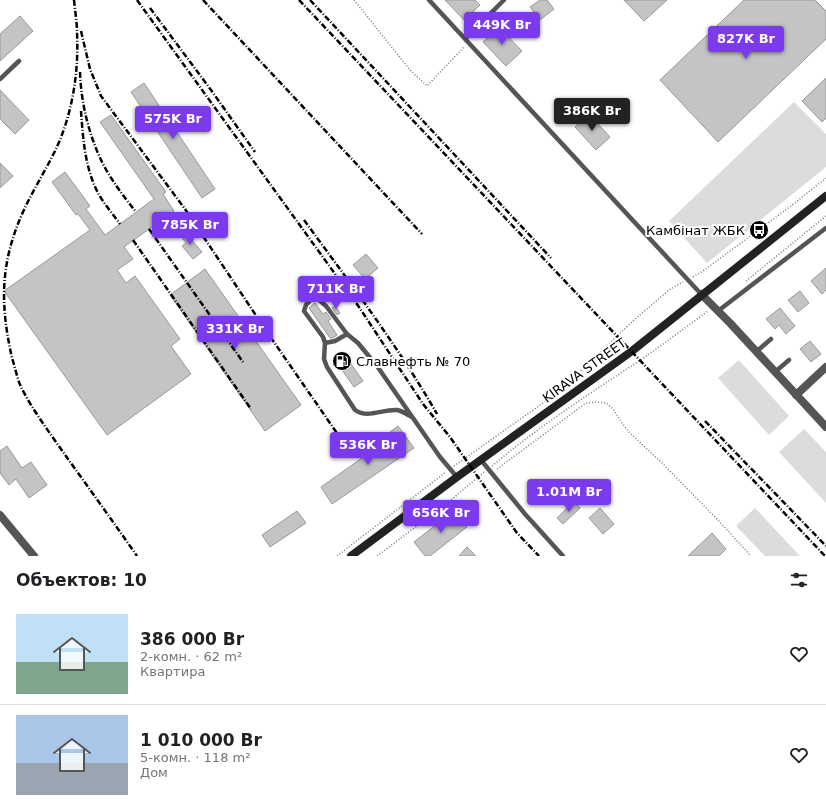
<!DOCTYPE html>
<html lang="ru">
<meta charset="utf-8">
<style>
body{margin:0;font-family:"DejaVu Sans",sans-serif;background:#f6f6f6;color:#202124;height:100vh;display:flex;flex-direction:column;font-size:15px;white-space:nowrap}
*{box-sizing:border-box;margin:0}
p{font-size:13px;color:#757577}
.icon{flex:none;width:22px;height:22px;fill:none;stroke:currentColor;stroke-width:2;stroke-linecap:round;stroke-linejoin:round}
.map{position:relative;height:556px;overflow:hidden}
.sheet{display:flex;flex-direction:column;background:#fff;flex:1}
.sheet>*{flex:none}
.price{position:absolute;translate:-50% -34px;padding:0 9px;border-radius:4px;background:#7c3aed;color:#fff;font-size:13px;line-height:26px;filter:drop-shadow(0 1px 2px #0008)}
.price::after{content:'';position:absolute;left:50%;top:24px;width:12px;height:9px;margin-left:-6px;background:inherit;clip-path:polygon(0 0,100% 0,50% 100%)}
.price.on{background:#222;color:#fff}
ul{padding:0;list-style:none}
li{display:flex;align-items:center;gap:12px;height:100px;padding:0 16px}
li+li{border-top:1px solid #e0e0e0}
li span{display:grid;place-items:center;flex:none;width:112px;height:80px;border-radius:0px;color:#555}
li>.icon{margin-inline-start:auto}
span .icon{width:48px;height:48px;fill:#fffc;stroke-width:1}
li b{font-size:17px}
h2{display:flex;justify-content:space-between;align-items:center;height:48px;padding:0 16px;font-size:17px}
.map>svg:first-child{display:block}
.green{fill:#dcdcdc}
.building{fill:#c4c4c4;stroke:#999}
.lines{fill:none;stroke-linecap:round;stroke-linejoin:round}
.path{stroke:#777;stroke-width:1.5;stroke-dasharray:1 2;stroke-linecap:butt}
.lane{stroke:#555;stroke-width:4.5}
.street{stroke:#555;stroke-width:8}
.secondary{stroke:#222;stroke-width:8}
.rail{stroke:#000;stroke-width:2.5;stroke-dasharray:6 2 1 2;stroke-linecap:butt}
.labels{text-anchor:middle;stroke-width:4;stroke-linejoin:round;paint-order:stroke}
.poi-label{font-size:13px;fill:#000;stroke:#fff;text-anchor:end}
.street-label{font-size:13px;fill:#000;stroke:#fff}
</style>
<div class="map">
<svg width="826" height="556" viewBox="0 0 826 556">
<rect width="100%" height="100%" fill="#fff"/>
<path class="green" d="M 794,102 L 826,134 L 826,167 L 707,263 L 669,221 Z
M 739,360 L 789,416 L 769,435 L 718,378 Z
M 804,429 L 826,452 L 826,503 L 779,452 Z
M 755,508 L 800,556 L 765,556 L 736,526 Z"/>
<path class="building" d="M 445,0 L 475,0 L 480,5 L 464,20 Z
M 540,0 L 547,0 L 554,9 L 540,20 L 530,7 Z
M 624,0 L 667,0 L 644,21 Z
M 744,0 L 815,0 L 826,11 L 826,39 L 718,142 L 660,80 Z
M 20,16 L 33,31 L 0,61 L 0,34 Z
M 499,27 L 522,51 L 506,66 L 483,42 Z
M 826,78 L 826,118 L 822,122 L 802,101 Z
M 144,83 L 215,189 L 202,198 L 131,92 Z
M 0,90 L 29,120 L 15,134 L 0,119 Z
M 589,114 L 610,137 L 596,150 L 575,127 Z
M 111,115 L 166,192 L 163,194 L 174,211 L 124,247 L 133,259 L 117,270 L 126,283 L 135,276 L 180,339 L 171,346 L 191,374 L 107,435 L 4,291 L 90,230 L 78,214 L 76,215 L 52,182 L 65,172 L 90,206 L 86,209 L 105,235 L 154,199 L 100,122 Z
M 0,163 L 13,176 L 0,188 Z
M 183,230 L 202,252 L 193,259 L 182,246 L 186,243 L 179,234 Z
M 366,254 L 378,268 L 365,279 L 353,265 Z
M 826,268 L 826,290 L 822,294 L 811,281 Z
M 205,269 L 301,405 L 265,431 L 170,295 Z
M 800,291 L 809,303 L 798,312 L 788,300 Z
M 315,303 L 323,314 L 326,312 L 331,319 L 328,321 L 337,335 L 333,338 L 330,338 L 309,308 Z
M 335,306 L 340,313 L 337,315 L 332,308 Z
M 780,308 L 795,326 L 786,334 L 779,325 L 775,329 L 766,319 Z
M 810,341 L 821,354 L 811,362 L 800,349 Z
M 614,342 L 618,346 L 613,351 L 609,346 Z
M 344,354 L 363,381 L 354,387 L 335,360 Z
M 398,426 L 414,448 L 332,504 L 321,487 L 393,436 L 390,432 Z
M 7,446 L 22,468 L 31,462 L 47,485 L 29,498 L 16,479 L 9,485 L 0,473 L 0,451 Z
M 574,501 L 580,508 L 563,524 L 557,518 Z
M 600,508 L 614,524 L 603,534 L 589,518 Z
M 455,510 L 467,527 L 430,556 L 425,556 L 414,542 Z
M 297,511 L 306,523 L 270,547 L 262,535 Z
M 712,533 L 726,549 L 719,556 L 688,556 Z
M 467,547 L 476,556 L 459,556 Z"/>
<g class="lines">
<path class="path" d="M 354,0 L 410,70 L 427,86 L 464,47
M 693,277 L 703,271 L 791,206 L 826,178
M 746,281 L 826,216
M 454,466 L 546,401 L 574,377 L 634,320 L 669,290 L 683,282
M 492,466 C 538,427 589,394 639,361 C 662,345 685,328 708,311
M 497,469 L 586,403 L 597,402 L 606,403 L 613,409 L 622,423 L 629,432 L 663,464 L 718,520 L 751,556
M 337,556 L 446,472
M 377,556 L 450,501 L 484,472"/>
<path class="lane" d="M 429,0 L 701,294
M 465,39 L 504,0
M 0,79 L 19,61
M 718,311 L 826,228
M 325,343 L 335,341 L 347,334
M 756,352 L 771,339
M 775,372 L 789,360
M 412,417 C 407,414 402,411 397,410 C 382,409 368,419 355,410 L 327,367 L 324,359 L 325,343 L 323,337 L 304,311 L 306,305 L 311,299 L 318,299 L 326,306 L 347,334 L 358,343 L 377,366 L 440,457 L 457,477
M 481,460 L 525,514 L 563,556"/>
<path class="street" d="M 701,294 L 730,323 L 826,427
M 796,395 L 826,367
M 0,515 L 34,556"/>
<path class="secondary" d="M 351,556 L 457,477 L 632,351 L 826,196"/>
<path class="rail" d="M 74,0 C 75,11 77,22 77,33 C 79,73 72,117 54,153 C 44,173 32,192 23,212 C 0,263 0,304 12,358 C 15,367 17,378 21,387 C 33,411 52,436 68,459 C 91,491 114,523 137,556
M 137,0 L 359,307 L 423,404 L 450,437 L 517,533 L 539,556
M 203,0 L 422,234
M 299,0 L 825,556
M 310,0 L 551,258
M 150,8 L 211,90 L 255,152
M 81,31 L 90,69 L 101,96 L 185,209 L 267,332 L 350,452
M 80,72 C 81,103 89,136 103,164 C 112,181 124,197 136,212
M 81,111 C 83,139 85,168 98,193 C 104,204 113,214 120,224
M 304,220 C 350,283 398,346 437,414
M 149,229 L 243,362
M 133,240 L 251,409
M 705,421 L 826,546"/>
</g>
<defs>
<symbol id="bus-disc" viewBox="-11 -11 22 22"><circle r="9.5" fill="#000" stroke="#fff"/><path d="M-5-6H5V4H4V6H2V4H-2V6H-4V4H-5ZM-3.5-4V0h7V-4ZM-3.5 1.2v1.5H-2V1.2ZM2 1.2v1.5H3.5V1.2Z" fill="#fff"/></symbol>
<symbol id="fuel-disc" viewBox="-11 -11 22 22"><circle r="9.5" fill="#000" stroke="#fff"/><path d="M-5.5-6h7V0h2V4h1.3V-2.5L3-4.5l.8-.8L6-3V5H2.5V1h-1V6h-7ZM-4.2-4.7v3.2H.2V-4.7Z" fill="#fff"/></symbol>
</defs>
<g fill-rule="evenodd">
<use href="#bus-disc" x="748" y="219" width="22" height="22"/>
<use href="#fuel-disc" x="331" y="350" width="22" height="22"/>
</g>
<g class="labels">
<g class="poi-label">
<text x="745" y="235">Камбінат ЖБК</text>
<text x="356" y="366" text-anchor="start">Славнефть № 70</text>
</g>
<g class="street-label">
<text transform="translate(584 370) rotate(-36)" y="5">KIRAVA STREET</text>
</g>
</g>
</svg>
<b class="price" style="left:502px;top:46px">449K Br</b>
<b class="price" style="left:746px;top:60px">827K Br</b>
<b class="price on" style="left:592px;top:132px">386K Br</b>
<b class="price" style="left:173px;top:140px">575K Br</b>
<b class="price" style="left:190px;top:246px">785K Br</b>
<b class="price" style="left:336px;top:310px">711K Br</b>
<b class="price" style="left:235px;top:350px">331K Br</b>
<b class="price" style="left:368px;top:466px">536K Br</b>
<b class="price" style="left:569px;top:513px">1.01M Br</b>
<b class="price" style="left:441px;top:534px">656K Br</b>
</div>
<section class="sheet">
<h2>Объектов: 10<svg class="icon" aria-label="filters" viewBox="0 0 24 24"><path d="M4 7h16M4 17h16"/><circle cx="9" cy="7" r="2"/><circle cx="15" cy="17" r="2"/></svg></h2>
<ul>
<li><span style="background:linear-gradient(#bfe0f5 60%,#7fa58c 0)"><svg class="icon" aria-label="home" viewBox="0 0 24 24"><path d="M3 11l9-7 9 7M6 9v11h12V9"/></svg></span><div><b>386 000 Br</b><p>2-комн. · 62 m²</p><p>Квартира</p></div><svg class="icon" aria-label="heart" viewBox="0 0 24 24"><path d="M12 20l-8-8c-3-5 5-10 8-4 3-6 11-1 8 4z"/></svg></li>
<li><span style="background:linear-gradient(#a9c7e8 60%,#9aa5b1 0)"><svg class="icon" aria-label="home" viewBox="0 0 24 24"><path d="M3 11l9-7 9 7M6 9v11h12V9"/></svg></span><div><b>1 010 000 Br</b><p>5-комн. · 118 m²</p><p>Дом</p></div><svg class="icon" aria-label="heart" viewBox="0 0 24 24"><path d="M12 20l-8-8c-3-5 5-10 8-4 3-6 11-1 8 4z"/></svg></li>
</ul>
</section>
